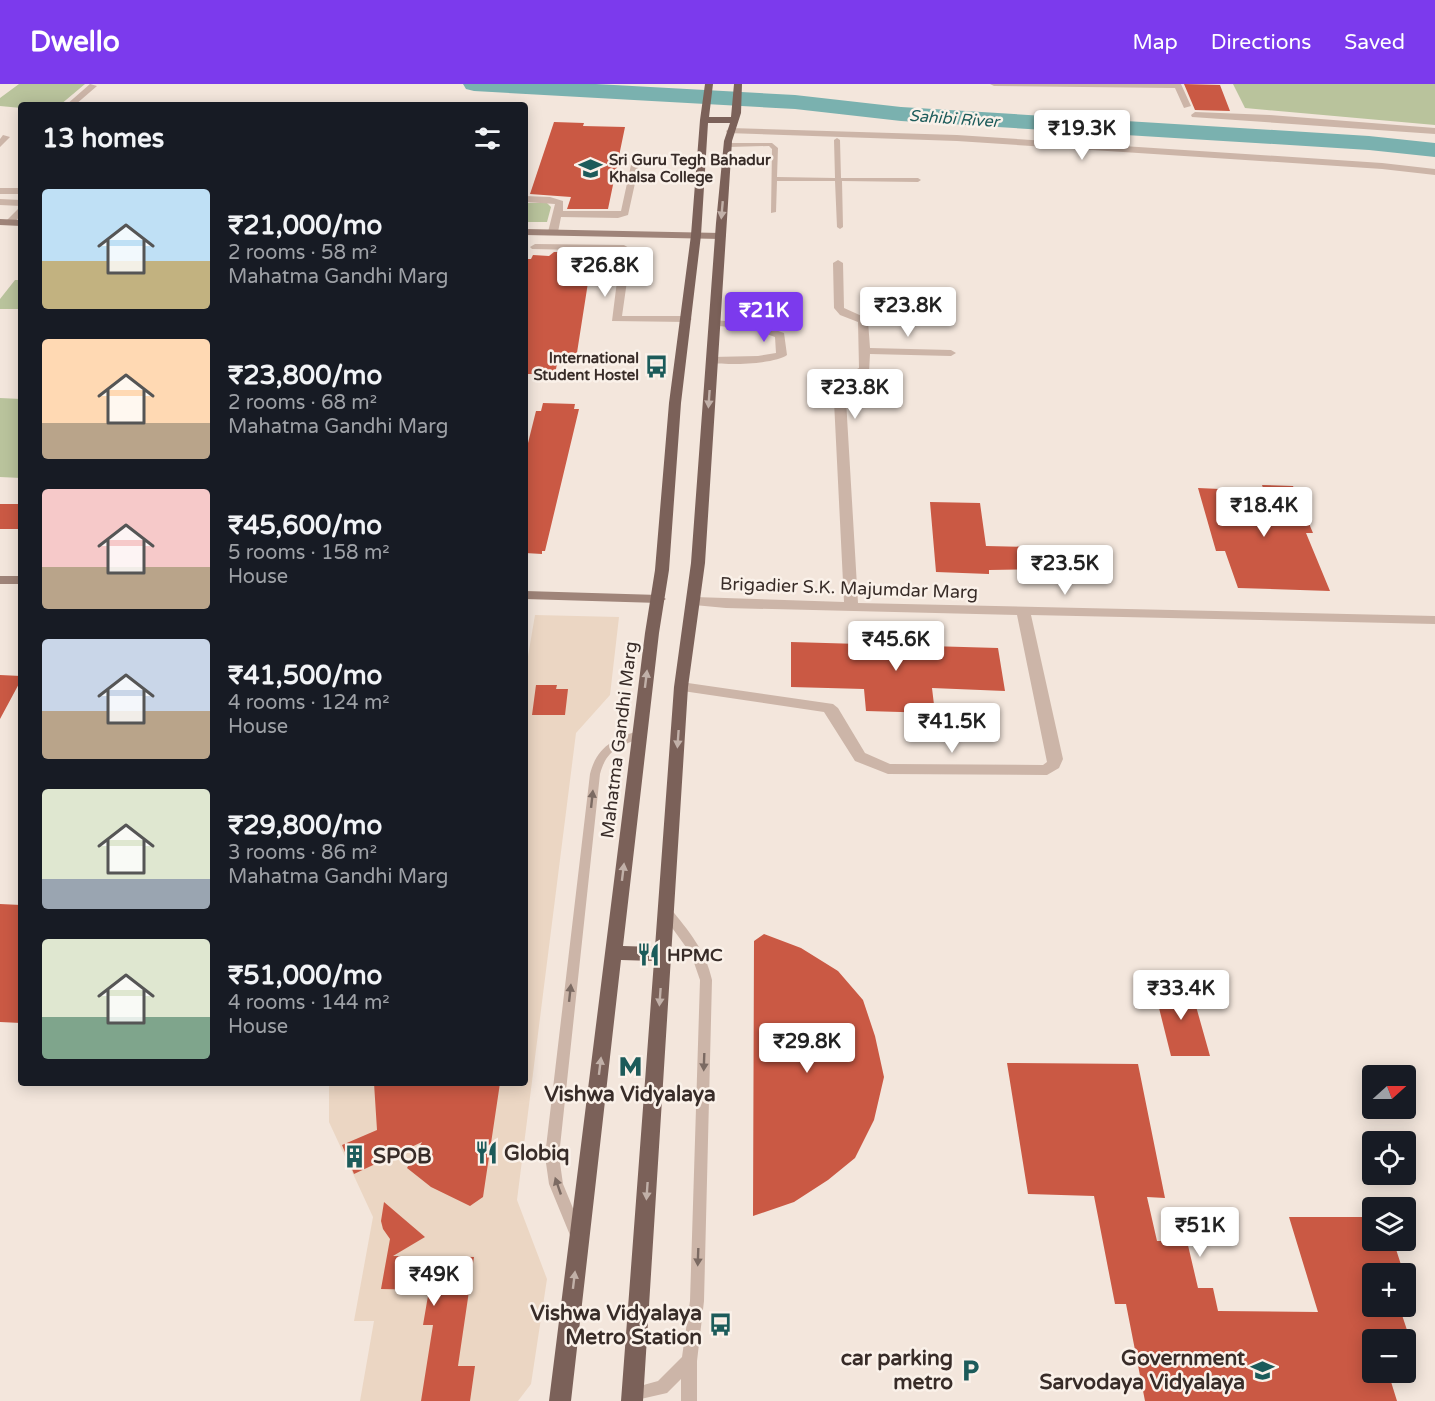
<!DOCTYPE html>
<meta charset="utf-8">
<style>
body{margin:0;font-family:"Varela Round",sans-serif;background:#20242c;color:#f1f3f6;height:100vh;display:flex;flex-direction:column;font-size:22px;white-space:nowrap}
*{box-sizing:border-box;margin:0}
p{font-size:20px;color:#9ea1a6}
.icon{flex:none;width:33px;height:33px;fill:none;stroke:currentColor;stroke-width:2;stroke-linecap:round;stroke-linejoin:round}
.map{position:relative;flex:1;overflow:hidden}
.drawer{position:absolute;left:18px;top:18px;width:510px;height:984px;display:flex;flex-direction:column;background:#171b24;border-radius:6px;box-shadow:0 3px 15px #0003}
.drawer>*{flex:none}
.needle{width:39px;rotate:69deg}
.buttons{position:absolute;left:1362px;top:981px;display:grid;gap:12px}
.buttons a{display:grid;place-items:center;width:54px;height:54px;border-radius:6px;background:#171b24;box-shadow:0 3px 15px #0003;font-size:30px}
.price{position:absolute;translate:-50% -51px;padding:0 14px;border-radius:6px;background:#fff;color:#222;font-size:20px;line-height:39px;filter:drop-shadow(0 2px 3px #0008)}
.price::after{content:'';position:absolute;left:50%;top:36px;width:18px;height:14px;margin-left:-9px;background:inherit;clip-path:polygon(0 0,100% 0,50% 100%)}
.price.active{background:#7c3aed;color:#fff}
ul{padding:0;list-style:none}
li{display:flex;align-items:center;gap:18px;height:150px;padding:0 24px}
li span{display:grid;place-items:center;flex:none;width:168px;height:120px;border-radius:6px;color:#555}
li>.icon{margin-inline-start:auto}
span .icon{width:72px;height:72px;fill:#fffc;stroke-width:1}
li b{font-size:26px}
h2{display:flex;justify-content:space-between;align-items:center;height:72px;padding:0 24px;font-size:26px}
header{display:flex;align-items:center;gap:36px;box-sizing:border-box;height:84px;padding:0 30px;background:#7c3aed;color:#fff}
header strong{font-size:28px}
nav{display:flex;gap:33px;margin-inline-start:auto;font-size:21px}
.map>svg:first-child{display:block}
.green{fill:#b9c39c}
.plaza{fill:#ebd6c3}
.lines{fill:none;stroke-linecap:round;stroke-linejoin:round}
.river{fill:#7ab1af;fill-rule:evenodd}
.building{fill:#ca5944}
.lane{fill:#ccb5a8;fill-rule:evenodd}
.street{fill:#ccb5a8;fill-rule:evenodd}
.secondary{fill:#9f8479;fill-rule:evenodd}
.primary{fill:#7b6159;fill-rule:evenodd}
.oneway{fill:#c1b0a8}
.oneway2{fill:#7b6a62}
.labels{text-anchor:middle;stroke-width:5;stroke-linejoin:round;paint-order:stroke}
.far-poi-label{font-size:15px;font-weight:bold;fill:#382c28;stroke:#faf1e9;text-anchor:start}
.far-water-label{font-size:16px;font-style:italic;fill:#1c5b5a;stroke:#faf1e9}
.street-label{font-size:18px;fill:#382c28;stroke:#faf1e9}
.poi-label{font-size:18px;font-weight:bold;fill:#382c28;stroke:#faf1e9;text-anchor:start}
.near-poi-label{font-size:21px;font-weight:bold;fill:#382c28;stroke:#faf1e9;text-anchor:end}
</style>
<header>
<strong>Dwello</strong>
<nav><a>Map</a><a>Directions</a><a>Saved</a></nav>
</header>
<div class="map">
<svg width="1435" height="1317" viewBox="0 0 1435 1317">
<rect width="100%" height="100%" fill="#f3e6dc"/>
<path class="green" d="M 19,0 L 85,0 L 60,21 L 21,21 L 21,24 L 0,22 L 0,14 Z
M 1233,0 L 1435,0 L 1435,41 L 1245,24 Z
M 525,119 L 547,119 L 551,123 L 547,138 L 525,138 Z
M 15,196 L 21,196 L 21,225 L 0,225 L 0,215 Z
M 0,314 L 21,315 L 21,394 L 0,393 Z"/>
<path class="plaza" d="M 535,531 L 619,533 L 610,611 L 576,649 L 517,1116 L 547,1195 L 531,1300 L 518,1317 L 360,1317 L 374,1237 L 354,1237 L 373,1133 L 329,1038 L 329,999 L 525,999 L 525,590 Z"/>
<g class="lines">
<path class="river" d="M 463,0 L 596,0 L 795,11 L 901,23 L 1369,52 L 1435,59 L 1435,73 L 1369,66 L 901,37 L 795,25 L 474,7 L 466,5 Z"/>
</g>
<path class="building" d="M 1184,0 L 1220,1 L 1230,27 L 1195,26 Z
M 554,38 L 584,39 L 583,42 L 625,43 L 608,125 L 567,125 L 571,113 L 530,110 Z
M 554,168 L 572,168 L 571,172 L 592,173 L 576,275 L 558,275 L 555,290 L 525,290 L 525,175 L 531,175 L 533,171 L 549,172 Z
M 543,319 L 575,320 L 574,325 L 579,325 L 545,467 L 542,467 L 542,470 L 525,469 L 525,371 L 536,327 L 541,327 Z
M 1262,401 L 1293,402 L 1313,449 L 1306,449 L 1330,507 L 1238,504 L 1225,467 L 1216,467 L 1198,404 L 1264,407 Z
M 930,418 L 980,419 L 986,462 L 1036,463 L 1040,485 L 989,486 L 989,490 L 936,488 Z
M 0,420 L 21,420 L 21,445 L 0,445 Z
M 791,558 L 998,564 L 1005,607 L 932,604 L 935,629 L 866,627 L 864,605 L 791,603 Z
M 0,591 L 21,592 L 21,596 L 0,635 Z
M 536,601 L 557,601 L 556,605 L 568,605 L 565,631 L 532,631 Z
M 0,820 L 21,821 L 21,939 L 0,938 Z
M 764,850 L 801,864 L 838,887 L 863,916 L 875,952 L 884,993 L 874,1036 L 855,1074 L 828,1096 L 794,1118 L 753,1132 L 754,857 Z
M 1153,900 L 1190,901 L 1210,972 L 1171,972 Z
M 1007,979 L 1138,980 L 1165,1114 L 1147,1113 L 1157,1157 L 1187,1157 L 1198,1204 L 1213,1204 L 1218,1227 L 1318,1228 L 1289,1133 L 1372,1133 L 1372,1156 L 1393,1156 L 1404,1190 L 1372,1190 L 1372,1222 L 1399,1222 L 1408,1249 L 1375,1249 L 1377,1256 L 1372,1256 L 1372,1288 L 1388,1288 L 1397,1317 L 1145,1317 L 1126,1220 L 1115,1220 L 1094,1112 L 1028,1110 Z
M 374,999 L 500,999 L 483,1113 L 470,1122 L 431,1103 L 407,1084 L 422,1058 L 354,1090 L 342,1061 L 377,1046 Z
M 384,1118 L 425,1153 L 393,1172 L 474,1173 L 458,1282 L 475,1282 L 470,1317 L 421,1317 L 433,1241 L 423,1241 L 429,1206 L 381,1205 L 390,1155 L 383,1145 L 381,1137 Z"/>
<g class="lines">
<path class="lane" d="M 837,54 L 840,56 L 841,94 L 918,94 L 921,96 L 918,98 L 842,97 L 843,143 L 840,145 L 837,143 L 835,97 L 777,97 L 776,128 L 771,129 L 772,65 L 769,62 L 728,63 L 725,61 L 728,59 L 772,59 L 778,64 L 777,93 L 835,94 L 834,56 Z
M 640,646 L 644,647 L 645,650 L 644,653 C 621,662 607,664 600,690 L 559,1072 L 563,1100 L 584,1151 L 582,1156 L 577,1158 L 572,1156 L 549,1100 L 545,1072 L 590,690 C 597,662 614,655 640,646 Z
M 666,822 L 670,824 C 688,846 706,867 712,896 L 704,1217 L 697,1277 L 697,1317 L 681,1317 L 681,1295 L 667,1309 L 632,1317 L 629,1315 L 626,1310 L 629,1305 L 658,1297 L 682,1273 L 690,1217 L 700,896 L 691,870 L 660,827 L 662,824 Z"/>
<path class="street" d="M 90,0 L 97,2 L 75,21 L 66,21 Z
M 990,0 L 1181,0 L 1191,22 L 1184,24 L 1175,4 L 994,2 Z
M 1195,28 L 1270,31 L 1435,44 L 1435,50 L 1192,33 L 1191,31 Z
M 730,44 L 957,51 L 1382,79 L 1435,85 L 1435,91 L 1382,85 L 957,57 L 727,49 L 726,47 Z
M 3,51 L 10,53 L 0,63 L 0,55 Z
M 635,78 L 639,81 L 628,131 L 618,134 L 561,133 L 558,148 L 553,151 L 548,148 L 555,120 L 525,118 L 525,112 L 550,113 L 563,117 L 563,127 L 621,127 L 631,81 Z
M 0,104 L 21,104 L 21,110 L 0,110 Z
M 0,115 L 21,116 L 21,122 L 0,121 Z
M 21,122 L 21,131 L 13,140 L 7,140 L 7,136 Z
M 535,160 L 624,161 L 629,164 L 624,167 L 532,165 L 530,163 Z
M 838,176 L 843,179 L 844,224 L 864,233 L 868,237 L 870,264 L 951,266 L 956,269 L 951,272 L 870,270 L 869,288 L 845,299 L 858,519 L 1435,532 L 1435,540 L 1031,531 L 1063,675 L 1059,684 L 1047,691 L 888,690 L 855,677 L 824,628 L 676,606 L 674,603 L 681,598 L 833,620 L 838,624 L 865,669 L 890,680 L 1043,681 L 1047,678 L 1017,531 L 726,524 L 694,521 L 687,517 L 694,513 L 844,518 L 833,297 L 859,284 L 858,238 L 840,231 L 834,224 L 833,179 Z
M 622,194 L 627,197 L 622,232 L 687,232 L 692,235 L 687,238 L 612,237 L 617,197 Z
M 714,236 L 758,240 L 784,249 L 787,271 C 776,280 724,282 708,278 L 707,276 L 712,273 L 758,272 L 776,269 L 775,253 L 756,246 L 710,241 L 710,237 Z"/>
<path class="secondary" d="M 0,135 L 21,136 L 21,142 L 0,141 Z
M 525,145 L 721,149 L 726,152 L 721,155 L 525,151 Z
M 0,492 L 21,492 L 21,500 L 0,500 Z
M 525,507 L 659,511 L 666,515 L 659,519 L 525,515 Z"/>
<path class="primary" d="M 705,0 L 713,0 L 709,33 L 731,33 L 734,0 L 742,0 L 741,29 L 732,57 L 705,479 L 688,603 L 643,1317 L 621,1317 L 654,877 L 621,876 L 571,1317 L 549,1317 L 645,549 L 655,486 L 669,319 L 691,151 L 700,36 ZM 708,39 L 730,39 L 724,57 L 716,139 L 691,479 L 674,603 L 655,863 L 623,862 L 659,549 L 669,486 L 681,319 L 701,151 Z"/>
</g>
<defs><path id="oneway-solid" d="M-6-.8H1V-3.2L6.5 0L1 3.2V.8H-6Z" transform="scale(1.5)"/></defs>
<g class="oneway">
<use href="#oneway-solid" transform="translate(722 126) rotate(95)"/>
<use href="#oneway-solid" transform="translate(709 315) rotate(94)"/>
<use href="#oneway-solid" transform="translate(646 595) rotate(-83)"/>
<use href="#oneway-solid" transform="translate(678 655) rotate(94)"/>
<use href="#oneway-solid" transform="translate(623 788) rotate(-83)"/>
<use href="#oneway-solid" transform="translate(660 913) rotate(94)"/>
<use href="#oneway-solid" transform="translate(600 982) rotate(-83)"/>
<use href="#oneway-solid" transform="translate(647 1107) rotate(94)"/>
<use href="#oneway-solid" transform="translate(574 1196) rotate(-83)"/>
</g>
<g class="oneway2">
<use href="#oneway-solid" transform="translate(592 715) rotate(-84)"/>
<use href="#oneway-solid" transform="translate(570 909) rotate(-84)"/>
<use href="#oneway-solid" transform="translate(704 978) rotate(92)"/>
<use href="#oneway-solid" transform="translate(558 1102) rotate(-109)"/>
<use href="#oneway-solid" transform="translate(698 1173) rotate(92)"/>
</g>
<defs>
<symbol id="university-bare" viewBox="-9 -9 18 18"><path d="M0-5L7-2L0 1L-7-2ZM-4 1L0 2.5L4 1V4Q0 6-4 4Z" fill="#1c5b5a" stroke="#faf1e9" stroke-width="2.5" paint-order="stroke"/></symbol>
<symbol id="bus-bare" viewBox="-9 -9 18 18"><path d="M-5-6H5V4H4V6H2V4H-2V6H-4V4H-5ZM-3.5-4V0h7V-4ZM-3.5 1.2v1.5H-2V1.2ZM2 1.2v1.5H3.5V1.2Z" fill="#1c5b5a" stroke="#faf1e9" stroke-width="2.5" paint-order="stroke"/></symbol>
<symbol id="restaurant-bare" viewBox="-9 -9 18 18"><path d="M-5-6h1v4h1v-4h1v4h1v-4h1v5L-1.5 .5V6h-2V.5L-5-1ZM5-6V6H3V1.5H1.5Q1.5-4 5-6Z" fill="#1c5b5a" stroke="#faf1e9" stroke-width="2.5" paint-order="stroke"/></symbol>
<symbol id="metro-bare" viewBox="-9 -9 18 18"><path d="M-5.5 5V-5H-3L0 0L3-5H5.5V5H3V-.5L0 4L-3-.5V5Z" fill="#1c5b5a" stroke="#faf1e9" stroke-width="2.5" paint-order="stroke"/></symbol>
<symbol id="building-bare" viewBox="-9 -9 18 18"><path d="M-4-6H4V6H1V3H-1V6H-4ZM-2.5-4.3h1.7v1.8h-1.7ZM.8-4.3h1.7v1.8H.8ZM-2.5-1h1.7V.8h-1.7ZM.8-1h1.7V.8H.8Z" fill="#1c5b5a" stroke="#faf1e9" stroke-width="2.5" paint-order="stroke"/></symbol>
<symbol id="parking-bare" viewBox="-9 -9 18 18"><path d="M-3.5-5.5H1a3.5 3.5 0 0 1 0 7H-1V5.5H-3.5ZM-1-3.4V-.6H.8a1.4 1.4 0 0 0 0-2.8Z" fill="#1c5b5a" stroke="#faf1e9" stroke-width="2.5" paint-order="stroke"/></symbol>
<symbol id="school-bare" viewBox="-9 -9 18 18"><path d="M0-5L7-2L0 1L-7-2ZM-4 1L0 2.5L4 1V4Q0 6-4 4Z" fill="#1c5b5a" stroke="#faf1e9" stroke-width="2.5" paint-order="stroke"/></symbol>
</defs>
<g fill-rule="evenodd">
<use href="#university-bare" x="574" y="68" width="33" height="33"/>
<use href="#bus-bare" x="640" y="266" width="33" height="33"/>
<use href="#restaurant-bare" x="632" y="854" width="33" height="33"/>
<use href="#metro-bare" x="614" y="966" width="33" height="33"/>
<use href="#restaurant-bare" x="470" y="1052" width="33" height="33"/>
<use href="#building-bare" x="338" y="1056" width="33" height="33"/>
<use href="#bus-bare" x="704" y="1224" width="33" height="33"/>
<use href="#parking-bare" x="954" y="1270" width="33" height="33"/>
<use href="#school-bare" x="1246" y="1270" width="33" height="33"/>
</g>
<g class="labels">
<g class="far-poi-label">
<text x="609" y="81">Sri Guru Tegh Bahadur<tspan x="609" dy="17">Khalsa College</tspan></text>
<text x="639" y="279" text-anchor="end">International<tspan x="639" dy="17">Student Hostel</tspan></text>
</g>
<g class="far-water-label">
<text transform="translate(954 34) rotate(4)" y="6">Sahibi River</text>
</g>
<g class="street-label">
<text transform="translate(849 504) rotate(2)" y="6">Brigadier S.K. Majumdar Marg</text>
<text transform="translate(619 656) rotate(-83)" y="6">Mahatma Gandhi Marg</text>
</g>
<g class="poi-label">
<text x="667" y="877">HPMC</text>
</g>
<g class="near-poi-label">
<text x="630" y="1017" text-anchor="middle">Vishwa Vidyalaya</text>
<text x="504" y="1076" text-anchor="start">Globiq</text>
<text x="373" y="1079" text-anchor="start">SPOB</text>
<text x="702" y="1236">Vishwa Vidyalaya<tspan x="702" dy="24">Metro Station</tspan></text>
<text x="953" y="1281">car parking<tspan x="953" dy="24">metro</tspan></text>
<text x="1245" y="1281">Government<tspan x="1245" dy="24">Sarvodaya Vidyalaya</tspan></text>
</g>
</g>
</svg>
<div class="buttons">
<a><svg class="needle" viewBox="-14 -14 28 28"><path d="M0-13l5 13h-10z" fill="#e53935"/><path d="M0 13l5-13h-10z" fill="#9ea1a6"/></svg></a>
<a><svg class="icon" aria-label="locate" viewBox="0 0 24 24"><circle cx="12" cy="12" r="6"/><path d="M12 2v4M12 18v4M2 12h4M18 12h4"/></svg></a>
<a><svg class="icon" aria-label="layers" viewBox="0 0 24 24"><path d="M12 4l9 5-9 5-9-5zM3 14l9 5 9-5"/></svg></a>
<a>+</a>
<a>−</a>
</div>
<b class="price" style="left:1082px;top:77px">₹19.3K</b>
<b class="price" style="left:605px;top:214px">₹26.8K</b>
<b class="price" style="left:908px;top:254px">₹23.8K</b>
<b class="price active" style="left:764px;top:259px">₹21K</b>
<b class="price" style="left:855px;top:336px">₹23.8K</b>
<b class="price" style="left:1264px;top:454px">₹18.4K</b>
<b class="price" style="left:1065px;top:512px">₹23.5K</b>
<b class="price" style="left:896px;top:588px">₹45.6K</b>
<b class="price" style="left:952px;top:670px">₹41.5K</b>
<b class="price" style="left:1181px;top:937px">₹33.4K</b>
<b class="price" style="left:807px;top:990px">₹29.8K</b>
<b class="price" style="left:1200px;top:1174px">₹51K</b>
<b class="price" style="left:434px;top:1223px">₹49K</b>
<section class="drawer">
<h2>13 homes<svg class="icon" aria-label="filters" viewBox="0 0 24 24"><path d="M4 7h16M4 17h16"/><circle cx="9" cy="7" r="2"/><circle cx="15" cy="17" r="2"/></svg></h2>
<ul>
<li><span style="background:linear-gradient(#bfe0f5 60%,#c2b280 0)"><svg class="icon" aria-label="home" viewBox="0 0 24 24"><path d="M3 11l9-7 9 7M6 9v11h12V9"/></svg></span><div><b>₹21,000/mo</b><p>2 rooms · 58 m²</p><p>Mahatma Gandhi Marg</p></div></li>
<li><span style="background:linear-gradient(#ffd9b3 70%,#b9a48a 0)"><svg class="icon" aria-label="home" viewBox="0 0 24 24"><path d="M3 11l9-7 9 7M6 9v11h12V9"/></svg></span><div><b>₹23,800/mo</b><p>2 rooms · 68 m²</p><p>Mahatma Gandhi Marg</p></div></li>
<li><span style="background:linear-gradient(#f6c9c9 65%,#b9a48a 0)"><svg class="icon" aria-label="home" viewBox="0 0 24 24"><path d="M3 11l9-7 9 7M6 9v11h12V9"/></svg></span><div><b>₹45,600/mo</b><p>5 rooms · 158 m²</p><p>House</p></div></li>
<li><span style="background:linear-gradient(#c9d6e8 60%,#b9a48a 0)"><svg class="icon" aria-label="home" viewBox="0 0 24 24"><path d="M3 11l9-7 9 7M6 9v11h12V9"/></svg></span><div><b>₹41,500/mo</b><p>4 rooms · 124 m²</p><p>House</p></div></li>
<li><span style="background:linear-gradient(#dfe7d0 75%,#9aa5b1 0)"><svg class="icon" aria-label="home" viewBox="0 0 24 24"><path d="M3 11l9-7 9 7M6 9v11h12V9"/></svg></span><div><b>₹29,800/mo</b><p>3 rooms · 86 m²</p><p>Mahatma Gandhi Marg</p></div></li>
<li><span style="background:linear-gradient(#dfe7d0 65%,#7fa58c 0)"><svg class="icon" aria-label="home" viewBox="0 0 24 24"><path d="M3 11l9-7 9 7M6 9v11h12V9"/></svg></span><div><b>₹51,000/mo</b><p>4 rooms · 144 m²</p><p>House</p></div></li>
</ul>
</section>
</div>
